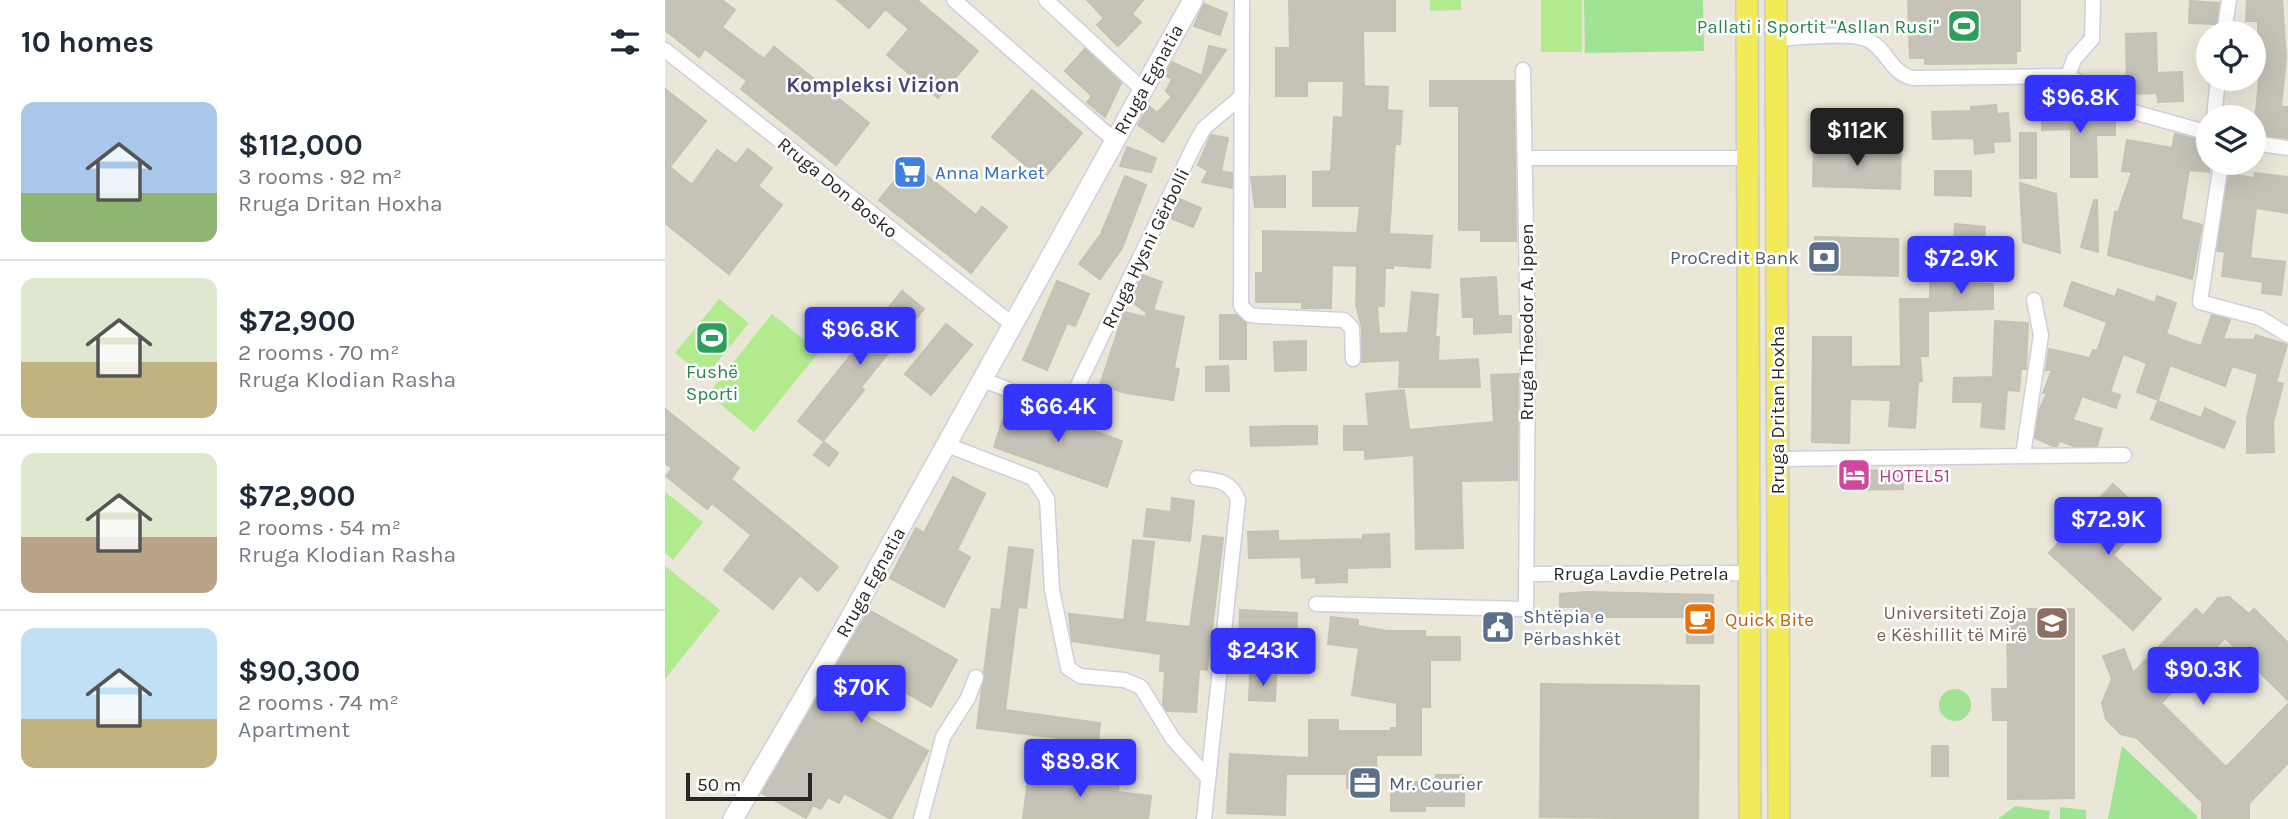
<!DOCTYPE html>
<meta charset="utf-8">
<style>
body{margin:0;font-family:Karla,sans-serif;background:#f2f2f3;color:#1f2937;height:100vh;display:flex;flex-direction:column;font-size:26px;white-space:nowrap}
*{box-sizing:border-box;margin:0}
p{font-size:23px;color:#747a83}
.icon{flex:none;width:38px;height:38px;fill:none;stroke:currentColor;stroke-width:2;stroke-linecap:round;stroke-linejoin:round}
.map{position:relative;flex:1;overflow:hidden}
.details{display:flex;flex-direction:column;background:#fff;width:665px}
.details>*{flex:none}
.tools{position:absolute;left:1531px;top:21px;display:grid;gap:14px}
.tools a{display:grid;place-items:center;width:70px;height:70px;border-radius:50%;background:#fff;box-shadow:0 7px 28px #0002;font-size:35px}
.scale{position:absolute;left:21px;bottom:18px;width:126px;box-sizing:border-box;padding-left:7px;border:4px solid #272727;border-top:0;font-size:19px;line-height:24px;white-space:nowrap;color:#272727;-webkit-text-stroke:5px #fff;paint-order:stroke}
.price{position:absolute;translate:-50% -60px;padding:0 16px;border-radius:7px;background:#3434fc;color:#fff;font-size:23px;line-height:46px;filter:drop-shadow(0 2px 4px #0008)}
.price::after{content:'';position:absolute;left:50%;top:42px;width:21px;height:16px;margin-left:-10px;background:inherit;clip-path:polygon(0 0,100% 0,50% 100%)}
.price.on{background:#222;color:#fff}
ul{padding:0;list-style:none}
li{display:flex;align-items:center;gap:21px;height:175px;padding:0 21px}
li+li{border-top:2px solid #e0e1e3}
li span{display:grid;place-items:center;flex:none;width:196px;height:140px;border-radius:14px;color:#555}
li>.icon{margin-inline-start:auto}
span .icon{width:84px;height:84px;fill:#fffc;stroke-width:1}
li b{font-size:30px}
h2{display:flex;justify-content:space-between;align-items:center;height:84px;padding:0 21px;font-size:30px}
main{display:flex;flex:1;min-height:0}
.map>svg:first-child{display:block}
.green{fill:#9fe393}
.pitch{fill:#b2ea8e}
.building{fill:#c5c2b8;stroke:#c5c2b2;stroke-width:2}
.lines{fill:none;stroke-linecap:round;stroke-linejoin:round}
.street-casing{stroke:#cecee1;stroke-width:17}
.secondary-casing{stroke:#cecee1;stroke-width:22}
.primary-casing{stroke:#cbcbcb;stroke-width:24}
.street{stroke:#fff;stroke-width:14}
.secondary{stroke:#fff;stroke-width:19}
.primary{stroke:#f2ea56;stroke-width:21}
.labels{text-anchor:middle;stroke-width:5;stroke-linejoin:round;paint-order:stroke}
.leisure-label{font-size:19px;fill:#27864d;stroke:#fff;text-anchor:end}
.street-label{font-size:19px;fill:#272727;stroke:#fff}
.shop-label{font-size:19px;fill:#366cbe;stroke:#fff;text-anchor:start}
.service-label{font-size:19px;fill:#4e5e75;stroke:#fff;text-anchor:start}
.hotel-label{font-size:19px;fill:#b23c85;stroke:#fff;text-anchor:start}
.education-label{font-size:19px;fill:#785e54;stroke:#fff;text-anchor:end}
.food-label{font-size:19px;fill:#c56008;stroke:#fff;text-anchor:start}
.neighbourhood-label{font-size:21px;font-weight:bold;fill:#484878;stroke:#fff}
</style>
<main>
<section class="details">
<h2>10 homes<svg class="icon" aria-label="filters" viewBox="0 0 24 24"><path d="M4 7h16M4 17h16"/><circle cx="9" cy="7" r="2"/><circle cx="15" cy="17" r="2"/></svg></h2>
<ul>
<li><span style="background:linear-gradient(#a9c7e8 65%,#8fb573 0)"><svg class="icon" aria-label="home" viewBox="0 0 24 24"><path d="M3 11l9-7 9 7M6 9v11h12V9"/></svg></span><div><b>$112,000</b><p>3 rooms · 92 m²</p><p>Rruga Dritan Hoxha</p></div></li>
<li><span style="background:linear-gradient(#dfe7d0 60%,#c2b280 0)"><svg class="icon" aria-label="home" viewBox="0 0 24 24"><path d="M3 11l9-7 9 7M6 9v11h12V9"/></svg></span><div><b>$72,900</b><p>2 rooms · 70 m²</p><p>Rruga Klodian Rasha</p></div></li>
<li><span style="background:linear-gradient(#dfe7d0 60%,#b9a48a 0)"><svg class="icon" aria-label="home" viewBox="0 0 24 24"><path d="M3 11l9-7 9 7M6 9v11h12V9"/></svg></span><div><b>$72,900</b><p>2 rooms · 54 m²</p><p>Rruga Klodian Rasha</p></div></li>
<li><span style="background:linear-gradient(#bfe0f5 65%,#c2b280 0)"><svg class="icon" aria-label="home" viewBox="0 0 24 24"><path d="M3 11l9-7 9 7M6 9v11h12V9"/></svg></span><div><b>$90,300</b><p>2 rooms · 74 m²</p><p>Apartment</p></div></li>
</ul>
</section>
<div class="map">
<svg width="1623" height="819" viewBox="0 0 1623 819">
<rect width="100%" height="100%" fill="#eae6d8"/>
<path class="green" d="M 919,0 L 1038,0 L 1039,51 L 920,53 Z
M1274 705a16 16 0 1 1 32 0a16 16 0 1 1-32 0Z
M 1457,746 L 1532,816 L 1532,819 L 1443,819 Z
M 1350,806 L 1385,811 L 1384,819 L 1333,819 Z
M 1395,807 L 1421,810 L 1421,819 L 1395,819 Z"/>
<path class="pitch" d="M 765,0 L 796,0 L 796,10 L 765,11 Z
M 876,0 L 917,0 L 917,52 L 876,52 Z
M 54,299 L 84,323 L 40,377 L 10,353 Z
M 107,314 L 154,352 L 89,432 L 43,394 Z
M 0,492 L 38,522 L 8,560 L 0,553 Z
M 0,566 L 55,610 L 0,679 Z"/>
<path class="building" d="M 0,0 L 57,0 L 70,10 L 57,27 L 99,59 L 109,47 L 204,123 L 171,165 L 76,89 L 82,81 L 40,49 L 34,57 L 0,30 Z
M 172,0 L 252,0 L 313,51 L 273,98 L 222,55 L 244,29 L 220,9 L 204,28 Z
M 422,0 L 478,0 L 467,14 L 476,22 L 453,46 L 432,25 L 439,18 Z
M 624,0 L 730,0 L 730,31 L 698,31 L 699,86 L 723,87 L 722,110 L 737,111 L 735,144 L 730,144 L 724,234 L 767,236 L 765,268 L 728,265 L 728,268 L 720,268 L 719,306 L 712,306 L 714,334 L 743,333 L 747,292 L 773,295 L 770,337 L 774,337 L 773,361 L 813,359 L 815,387 L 734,387 L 735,360 L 697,362 L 697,328 L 691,305 L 692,266 L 667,265 L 666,308 L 637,308 L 637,302 L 591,302 L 591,273 L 598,273 L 598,231 L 692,233 L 695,206 L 648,206 L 648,172 L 666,171 L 669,117 L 678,118 L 679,81 L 642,81 L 642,96 L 611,96 L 611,48 L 625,48 Z
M 1243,0 L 1355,0 L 1355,51 L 1351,51 L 1351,63 L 1260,64 L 1260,58 L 1245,58 Z
M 1582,0 L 1617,0 L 1621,58 L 1616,107 L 1623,107 L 1622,138 L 1589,134 L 1596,58 L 1593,58 L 1593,21 L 1581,21 Z
M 1525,1 L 1554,3 L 1551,24 L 1524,23 Z
M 539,4 L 562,13 L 555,35 L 529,26 Z
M 1491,33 L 1492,73 L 1517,72 L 1518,101 L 1493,102 L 1492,93 L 1462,94 L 1461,34 Z
M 544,46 L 561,50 L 498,142 L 473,125 L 484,106 L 492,113 L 507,97 L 501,91 L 507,79 L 500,75 L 507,62 L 537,76 Z
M 420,49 L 456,83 L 440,117 L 422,102 L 427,96 L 400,71 Z
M 765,81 L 849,81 L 851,241 L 816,241 L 816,230 L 794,230 L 794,106 L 765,106 Z
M 0,89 L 41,121 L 5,167 L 27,185 L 52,150 L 71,164 L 83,149 L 107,168 L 93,186 L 117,205 L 64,274 L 0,223 Z
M 367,90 L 417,133 L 378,180 L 327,137 Z
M 1377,104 L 1405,104 L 1406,113 L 1450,113 L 1450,135 L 1431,135 L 1432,177 L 1406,177 L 1406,129 L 1377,130 Z
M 1331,105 L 1332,114 L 1343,113 L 1345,141 L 1328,142 L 1329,152 L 1310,154 L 1309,138 L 1268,139 L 1267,112 L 1306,111 L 1306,107 Z
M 1355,133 L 1371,133 L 1371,178 L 1355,178 Z
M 1510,134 L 1530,139 L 1529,143 L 1544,144 L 1544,172 L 1524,170 L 1516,219 L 1537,225 L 1527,279 L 1443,255 L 1450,212 L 1453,212 L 1467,172 L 1457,171 L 1462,140 L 1507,148 Z
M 546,135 L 563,138 L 556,171 L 567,173 L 567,188 L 537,182 L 543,171 L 533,165 Z
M 462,147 L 491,158 L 486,172 L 455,166 Z
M 1149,148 L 1236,151 L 1235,189 L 1148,186 Z
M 245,162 L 311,215 L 317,207 L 342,227 L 306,273 L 214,200 Z
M 1270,171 L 1306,171 L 1306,196 L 1270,195 Z
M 1590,173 L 1623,177 L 1623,213 L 1591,208 L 1585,258 L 1620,262 L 1616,295 L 1597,293 L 1598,282 L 1557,276 L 1560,252 L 1552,251 L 1564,174 L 1589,178 Z
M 460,176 L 481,185 L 457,248 L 435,279 L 414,264 L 436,234 Z
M 620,176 L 620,207 L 590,207 L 586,177 Z
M 1355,183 L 1391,194 L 1395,253 L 1358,242 Z
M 514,199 L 536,208 L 528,227 L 505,218 Z
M 1429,200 L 1432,200 L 1433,252 L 1416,247 Z
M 1290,224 L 1320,227 L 1318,257 L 1288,254 Z
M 1150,237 L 1233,239 L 1233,276 L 1149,274 Z
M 477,275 L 497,282 L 488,310 L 519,317 L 509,368 L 514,369 L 508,400 L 461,393 L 435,385 L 459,312 L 480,317 L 482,313 L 466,301 Z
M 831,277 L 833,316 L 846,316 L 846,332 L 809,334 L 809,317 L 798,317 L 796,279 Z
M 392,281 L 424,294 L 410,326 L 402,323 L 382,370 L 358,360 Z
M 1265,282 L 1328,284 L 1328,309 L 1265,311 Z
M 1407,282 L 1450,297 L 1453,289 L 1490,303 L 1492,296 L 1511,303 L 1501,334 L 1529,344 L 1536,346 L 1547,315 L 1565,320 L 1558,339 L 1589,340 L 1591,335 L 1622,345 L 1611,382 L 1618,384 L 1608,423 L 1609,452 L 1582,453 L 1582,418 L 1593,374 L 1567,366 L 1560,386 L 1505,365 L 1493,400 L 1472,392 L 1482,363 L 1458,354 L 1445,392 L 1455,395 L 1451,408 L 1417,396 L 1408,420 L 1437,429 L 1432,446 L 1409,446 L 1395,441 L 1392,446 L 1388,446 L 1370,438 L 1374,411 L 1382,393 L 1378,393 L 1387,370 L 1381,370 L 1384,349 L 1425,358 L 1428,350 L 1432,351 L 1442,322 L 1399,306 Z
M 237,291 L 259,309 L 196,387 L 199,390 L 158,441 L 133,421 Z
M 1235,299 L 1263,299 L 1263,356 L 1255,356 L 1257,381 L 1253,382 L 1250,428 L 1224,426 L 1226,400 L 1185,399 L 1184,443 L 1147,442 L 1148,337 L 1186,337 L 1186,367 L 1236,366 Z
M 555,315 L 571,315 L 581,323 L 581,359 L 555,359 Z
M 1330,321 L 1363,323 L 1361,369 L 1356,369 L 1354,391 L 1342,390 L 1339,429 L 1316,427 L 1318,402 L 1288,402 L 1289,378 L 1328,377 Z
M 281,324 L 307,345 L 266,395 L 240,374 Z
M 641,341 L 641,370 L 610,371 L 609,342 Z
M 563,366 L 564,391 L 541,391 L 541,367 Z
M 853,374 L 852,480 L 796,481 L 798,548 L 751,549 L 749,455 L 700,459 L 700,450 L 679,450 L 679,426 L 704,426 L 701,394 L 739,390 L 744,430 L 829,422 L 826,375 Z
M 344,401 L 457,441 L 442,487 L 329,447 Z
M 1493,401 L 1536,418 L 1540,408 L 1570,422 L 1559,448 L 1486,419 Z
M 0,409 L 74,468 L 66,479 L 173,567 L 153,591 L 135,575 L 108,609 L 59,570 L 86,535 L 47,503 L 42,509 L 1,476 L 7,468 L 0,463 Z
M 625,426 L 652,426 L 652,444 L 586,446 L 585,427 Z
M 159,442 L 173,453 L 164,466 L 149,455 Z
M 1237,470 L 1238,489 L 1180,490 L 1179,471 Z
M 288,477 L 320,494 L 292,550 L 305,557 L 279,607 L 225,578 L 251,528 L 259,533 Z
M 1448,484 L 1483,517 L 1448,555 L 1496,599 L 1468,630 L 1384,553 Z
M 507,498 L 529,501 L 525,541 L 479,536 L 482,509 L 506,512 Z
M 613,531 L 613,541 L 698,539 L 698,535 L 724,534 L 725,567 L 682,568 L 682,582 L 651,583 L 651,577 L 637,578 L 636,557 L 584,558 L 583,532 Z
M 538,536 L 558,538 L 542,670 L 534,669 L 531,712 L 502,711 L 498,705 L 500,671 L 495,671 L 496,654 L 407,641 L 404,614 L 459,620 L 468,540 L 489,542 L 480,622 L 525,627 Z
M 344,547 L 368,550 L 361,608 L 353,607 L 340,710 L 435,723 L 433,743 L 312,728 L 327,609 L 336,610 Z
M 923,592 L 1048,595 L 1048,643 L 1022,643 L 1021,617 L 910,617 L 910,607 L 895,607 L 895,594 Z
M 1564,597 L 1584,614 L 1589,609 L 1623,643 L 1623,700 L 1560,638 L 1496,703 L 1561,767 L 1623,704 L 1623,763 L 1584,803 L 1584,819 L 1537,819 L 1537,802 L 1472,738 L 1456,734 L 1441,719 L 1437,703 L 1447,679 L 1438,656 L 1459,649 L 1468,673 L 1531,609 L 1538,616 L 1553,598 Z
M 1342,609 L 1409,609 L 1409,798 L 1343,799 L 1343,720 L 1328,720 L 1327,689 L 1343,689 Z
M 204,610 L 292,660 L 266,707 L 220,681 L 201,716 L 263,751 L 226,819 L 179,793 L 174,803 L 163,797 L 156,809 L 148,805 L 141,818 L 97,793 Z
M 575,610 L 632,613 L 631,643 L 574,640 Z
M 666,617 L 693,620 L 693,626 L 722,631 L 760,631 L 760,637 L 795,637 L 795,660 L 765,660 L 765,707 L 756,707 L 756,755 L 711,755 L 712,788 L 682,788 L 682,774 L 621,774 L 620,815 L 562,813 L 565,754 L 644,758 L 644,720 L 673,720 L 673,731 L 726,731 L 726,728 L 732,728 L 732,703 L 687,695 L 694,648 L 663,644 Z
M 585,675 L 611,676 L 610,701 L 584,700 Z
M 876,684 L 1034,686 L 1033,819 L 875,817 Z
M 1267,746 L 1283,746 L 1283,776 L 1267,776 Z
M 364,770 L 454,781 L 453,792 L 486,796 L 483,819 L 358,819 Z
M 771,775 L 799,775 L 799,806 L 760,806 L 760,811 L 726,811 L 726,782 L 771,782 Z"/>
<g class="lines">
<defs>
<path id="street" d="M 289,0 L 449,140
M 381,0 L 478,90
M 577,0 L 576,306 L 585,315 L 595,316 L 679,320 L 687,328 L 688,359
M 1559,33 L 1564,0
M 1111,39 C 1132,38 1186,31 1203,40 C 1222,49 1226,74 1248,78 L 1403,76 L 1465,111 L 1544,133
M 0,50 L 347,324
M 1403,76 L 1409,59 L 1427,39 L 1428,0
M 1549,117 L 1553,79
M 1589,143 L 1623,148
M 860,158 L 1082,158
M 1556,163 L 1535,302 L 1595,318 L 1623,335
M 316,379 L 400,412 L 529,146 L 539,128 L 576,97
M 282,445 L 368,478 L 382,499 L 387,590 L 403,668 L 415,676 L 459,680 L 476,687 L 508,739 L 543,778
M 1358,455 L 1376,335 L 1369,300
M 1112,459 L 1459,455
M 532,478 C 551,480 566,480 573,500 L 539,819
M 862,574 L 1084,573
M 651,604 L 861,609 L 863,344 L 858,70
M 256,819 L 278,737 L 303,698 L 311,677"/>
<path id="secondary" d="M 68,819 L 179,629 L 528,0"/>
<path id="primary" d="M 1082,0 L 1085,819
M 1111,0 L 1114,819"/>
</defs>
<use href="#street" class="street-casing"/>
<use href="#secondary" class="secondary-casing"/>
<use href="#primary" class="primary-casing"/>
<use href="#street" class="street"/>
<use href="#secondary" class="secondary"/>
<use href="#primary" class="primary"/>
</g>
<defs>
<symbol id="stadium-square" viewBox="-11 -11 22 22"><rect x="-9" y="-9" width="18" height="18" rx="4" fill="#2e9e5b" stroke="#fff"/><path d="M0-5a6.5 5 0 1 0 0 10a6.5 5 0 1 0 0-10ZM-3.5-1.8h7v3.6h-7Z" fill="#fff"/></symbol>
<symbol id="supermarket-square" viewBox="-11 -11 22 22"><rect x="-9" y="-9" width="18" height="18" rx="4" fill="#3f7fe0" stroke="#fff"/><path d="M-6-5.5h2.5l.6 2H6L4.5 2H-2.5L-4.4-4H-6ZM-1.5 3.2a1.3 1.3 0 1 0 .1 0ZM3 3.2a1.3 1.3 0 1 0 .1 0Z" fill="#fff"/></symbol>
<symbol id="bank-square" viewBox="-11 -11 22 22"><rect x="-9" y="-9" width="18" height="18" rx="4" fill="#5c6f8a" stroke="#fff"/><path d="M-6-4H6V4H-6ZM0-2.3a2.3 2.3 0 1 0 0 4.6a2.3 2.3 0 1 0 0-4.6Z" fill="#fff"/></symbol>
<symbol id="hotel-square" viewBox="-11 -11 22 22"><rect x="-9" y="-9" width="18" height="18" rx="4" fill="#d1479c" stroke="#fff"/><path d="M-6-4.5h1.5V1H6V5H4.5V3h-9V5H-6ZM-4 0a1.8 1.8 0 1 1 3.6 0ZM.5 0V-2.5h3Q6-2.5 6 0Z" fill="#fff"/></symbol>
<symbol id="cafe-square" viewBox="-11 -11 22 22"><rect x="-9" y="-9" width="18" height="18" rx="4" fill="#e8710a" stroke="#fff"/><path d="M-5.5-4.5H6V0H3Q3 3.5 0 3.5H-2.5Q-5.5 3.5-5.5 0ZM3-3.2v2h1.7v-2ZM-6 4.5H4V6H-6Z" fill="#fff"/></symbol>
<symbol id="university-square" viewBox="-11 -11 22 22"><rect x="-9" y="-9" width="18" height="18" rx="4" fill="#8d6e63" stroke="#fff"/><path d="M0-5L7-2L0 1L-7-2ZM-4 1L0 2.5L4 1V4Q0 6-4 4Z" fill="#fff"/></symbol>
<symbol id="civic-square" viewBox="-11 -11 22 22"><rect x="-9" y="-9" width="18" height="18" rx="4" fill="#5c6f8a" stroke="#fff"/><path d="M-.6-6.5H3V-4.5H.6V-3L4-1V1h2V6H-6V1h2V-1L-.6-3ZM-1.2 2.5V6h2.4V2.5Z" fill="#fff"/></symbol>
<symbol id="office-square" viewBox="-11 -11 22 22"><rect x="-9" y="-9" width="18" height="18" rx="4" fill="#5c6f8a" stroke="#fff"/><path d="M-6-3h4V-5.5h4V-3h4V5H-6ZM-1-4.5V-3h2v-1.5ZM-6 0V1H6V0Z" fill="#fff"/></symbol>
</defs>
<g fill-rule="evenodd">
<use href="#stadium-square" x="1280" y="7" width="38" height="38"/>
<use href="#supermarket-square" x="226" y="153" width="38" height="38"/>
<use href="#bank-square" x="1140" y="238" width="38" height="38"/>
<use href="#stadium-square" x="28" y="319" width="38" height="38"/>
<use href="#hotel-square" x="1170" y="456" width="38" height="38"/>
<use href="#cafe-square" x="1016" y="600" width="38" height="38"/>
<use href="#university-square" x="1368" y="604" width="38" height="38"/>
<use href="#civic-square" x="814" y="608" width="38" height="38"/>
<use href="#office-square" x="681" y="764" width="38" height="38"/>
</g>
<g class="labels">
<g class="leisure-label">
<text x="1274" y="33">Pallati i Sportit "Asllan Rusi"</text>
<text x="47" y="378" text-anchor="middle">Fushë<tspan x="47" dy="22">Sporti</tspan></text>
</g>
<g class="street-label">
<text transform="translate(483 79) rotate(-61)" y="7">Rruga Egnatia</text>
<text transform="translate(173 187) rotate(39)" y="7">Rruga Don Bosko</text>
<text transform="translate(480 248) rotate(-64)" y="7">Rruga Hysni Gërbolli</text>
<text transform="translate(861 322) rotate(-90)" y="7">Rruga Theodor A. Ippen</text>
<text transform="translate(1112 410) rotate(-90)" y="7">Rruga Dritan Hoxha</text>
<text x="976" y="580">Rruga Lavdie Petrela</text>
<text transform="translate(205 582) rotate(-61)" y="7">Rruga Egnatia</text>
</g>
<g class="shop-label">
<text x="270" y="179">Anna Market</text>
</g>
<g class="service-label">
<text x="1134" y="264" text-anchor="end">ProCredit Bank</text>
<text x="858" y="623">Shtëpia e<tspan x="858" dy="22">Përbashkët</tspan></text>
<text x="724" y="790">Mr. Courier</text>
</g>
<g class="hotel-label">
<text x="1214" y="482">HOTEL51</text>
</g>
<g class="education-label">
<text x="1362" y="619">Universiteti Zoja<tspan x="1362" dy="22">e Këshillit të Mirë</tspan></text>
</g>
<g class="food-label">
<text x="1060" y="626">Quick Bite</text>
</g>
<g class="neighbourhood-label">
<text x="208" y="92">Kompleksi Vizion</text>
</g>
</g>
</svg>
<div class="tools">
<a><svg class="icon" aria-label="locate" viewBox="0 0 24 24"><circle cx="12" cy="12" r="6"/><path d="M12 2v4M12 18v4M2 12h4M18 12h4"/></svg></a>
<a><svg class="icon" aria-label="layers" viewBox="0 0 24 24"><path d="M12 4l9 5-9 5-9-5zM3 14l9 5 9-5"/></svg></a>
</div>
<div class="scale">50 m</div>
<b class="price" style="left:1415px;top:135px">$96.8K</b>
<b class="price on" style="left:1192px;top:168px">$112K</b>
<b class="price" style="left:1296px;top:296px">$72.9K</b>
<b class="price" style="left:195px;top:367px">$96.8K</b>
<b class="price" style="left:393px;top:444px">$66.4K</b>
<b class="price" style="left:1443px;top:557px">$72.9K</b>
<b class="price" style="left:598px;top:688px">$243K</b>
<b class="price" style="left:1538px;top:707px">$90.3K</b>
<b class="price" style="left:196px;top:725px">$70K</b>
<b class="price" style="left:415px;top:799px">$89.8K</b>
</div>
</main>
